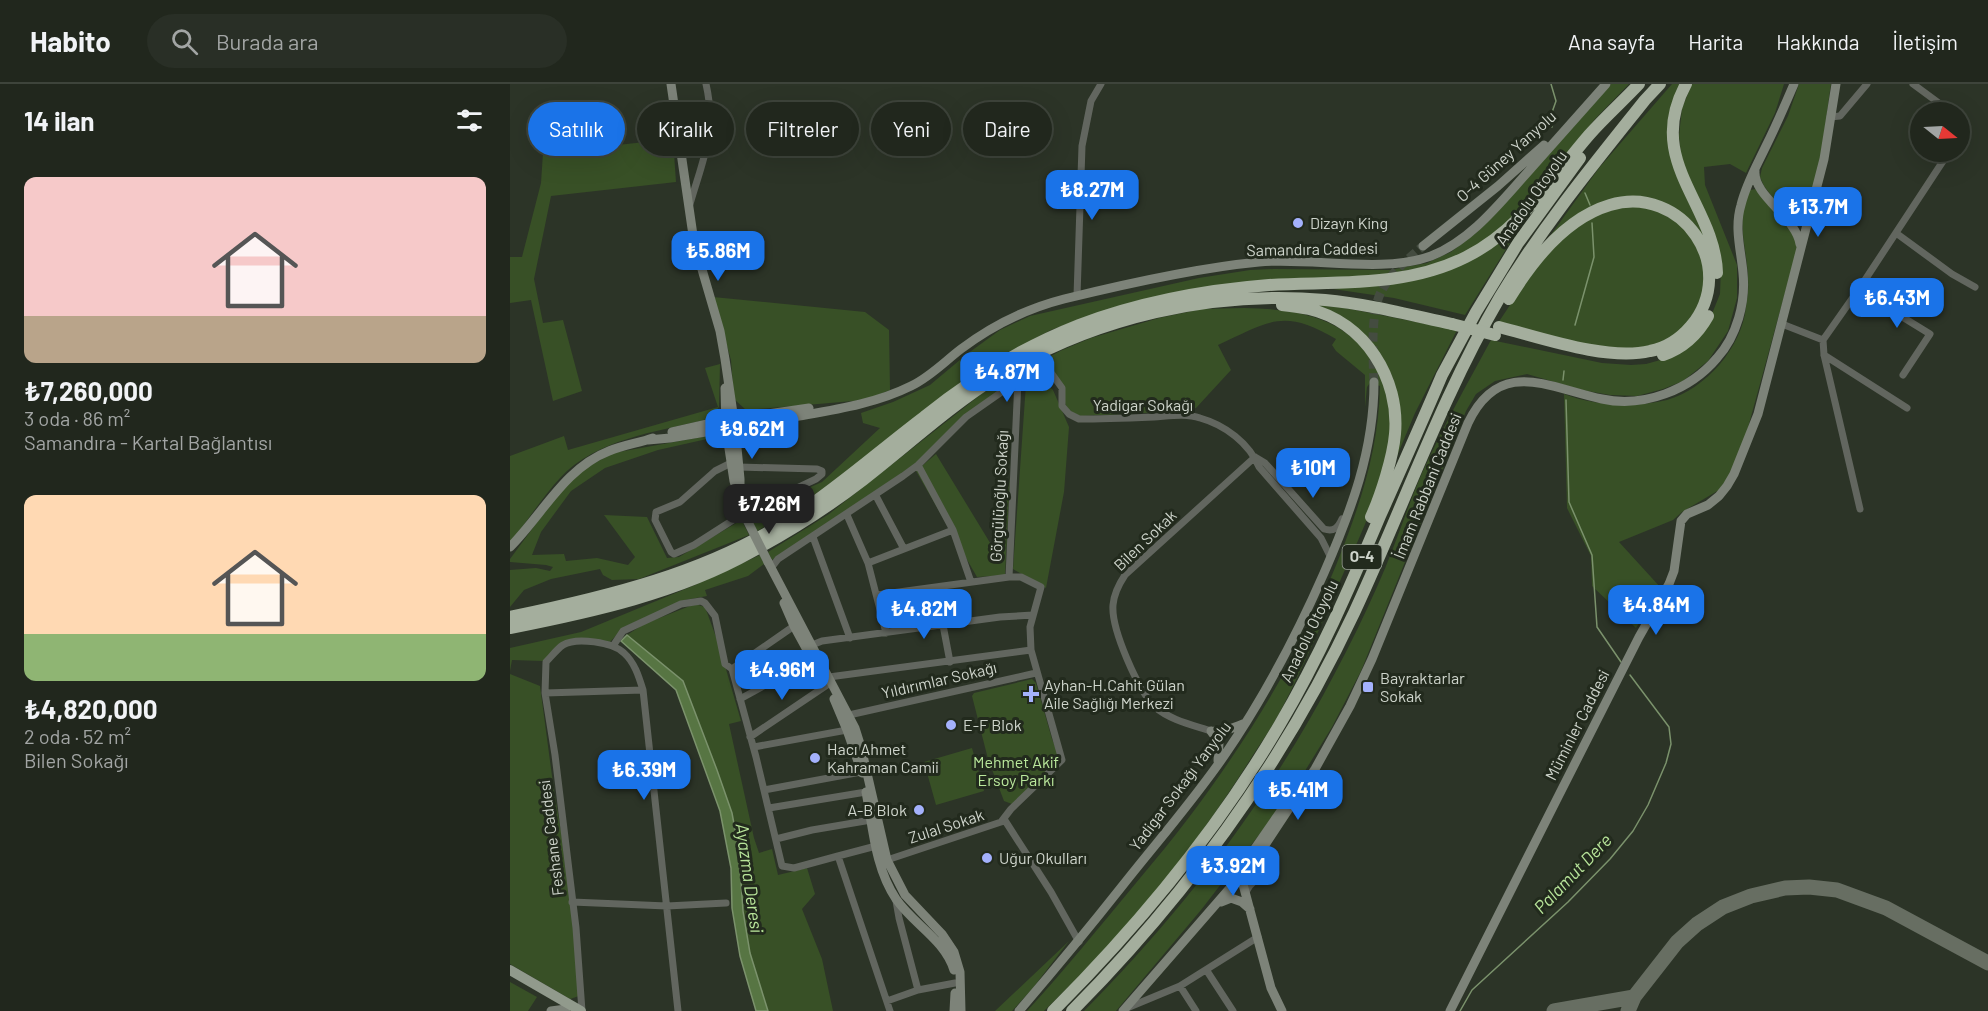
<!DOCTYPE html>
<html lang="tr">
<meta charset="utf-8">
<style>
body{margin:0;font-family:Barlow,sans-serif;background:#292f26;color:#f1f3f6;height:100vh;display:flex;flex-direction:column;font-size:22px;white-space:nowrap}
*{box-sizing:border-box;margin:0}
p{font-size:20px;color:#a2a5a4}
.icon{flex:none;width:33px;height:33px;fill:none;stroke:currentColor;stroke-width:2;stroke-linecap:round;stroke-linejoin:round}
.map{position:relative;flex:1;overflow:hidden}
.drawer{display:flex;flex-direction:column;background:#21271d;width:510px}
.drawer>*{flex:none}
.banner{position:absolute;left:18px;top:18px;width:570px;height:54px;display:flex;gap:12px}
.needle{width:39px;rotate:108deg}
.buttons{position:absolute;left:1400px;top:18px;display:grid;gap:12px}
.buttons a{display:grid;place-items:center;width:60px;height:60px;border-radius:50%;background:#21271d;box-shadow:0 6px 24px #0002,0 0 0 2px #3e443b;font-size:30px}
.price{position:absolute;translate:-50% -51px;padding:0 14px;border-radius:12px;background:#1a73e8;color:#fff;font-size:20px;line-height:39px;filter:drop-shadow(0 2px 3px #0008)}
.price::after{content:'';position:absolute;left:50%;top:36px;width:18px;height:14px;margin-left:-9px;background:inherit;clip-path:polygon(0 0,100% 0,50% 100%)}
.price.current{background:#222;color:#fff}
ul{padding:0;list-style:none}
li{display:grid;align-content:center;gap:12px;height:318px;padding:0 24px}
li span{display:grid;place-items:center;height:186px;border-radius:12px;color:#555}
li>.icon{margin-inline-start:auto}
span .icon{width:108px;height:108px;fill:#fffc;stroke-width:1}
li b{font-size:26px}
h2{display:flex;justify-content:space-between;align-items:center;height:72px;padding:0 24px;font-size:26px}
.chip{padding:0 21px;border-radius:27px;background:#21271d;box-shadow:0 6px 24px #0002,0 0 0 2px #3e443b;font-size:21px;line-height:54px}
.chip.current{background:#1a73e8;color:#fff}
header{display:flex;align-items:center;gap:36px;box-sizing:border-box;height:84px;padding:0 30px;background:#21271d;border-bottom:2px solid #3e443b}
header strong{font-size:28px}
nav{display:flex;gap:33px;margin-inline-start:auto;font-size:21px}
.search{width:420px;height:54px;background:#292f26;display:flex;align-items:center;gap:15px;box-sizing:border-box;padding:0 21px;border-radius:33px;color:#a2a5a4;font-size:22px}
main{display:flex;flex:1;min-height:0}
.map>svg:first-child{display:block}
.green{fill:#385026}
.water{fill:#577543;stroke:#7b926c;stroke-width:1.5}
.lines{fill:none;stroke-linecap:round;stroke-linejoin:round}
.stream{stroke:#7b926c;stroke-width:1.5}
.taxiway{stroke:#676e62;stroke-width:15}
.secondary-tunnel{stroke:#444c40;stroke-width:9;stroke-dasharray:9 4.5;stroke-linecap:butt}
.street{stroke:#62665f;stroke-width:7}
.secondary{stroke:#7d8379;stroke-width:9}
.primary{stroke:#919a8c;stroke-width:10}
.highway{stroke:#a4ae9d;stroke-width:12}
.secondary-bridge{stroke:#7d8379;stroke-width:9}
.highway-bridge{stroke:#a4ae9d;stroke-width:12}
.poi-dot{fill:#a4b1fc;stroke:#222a1d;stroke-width:2}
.labels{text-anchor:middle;stroke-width:6;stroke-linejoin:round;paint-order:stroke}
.shield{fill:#222a1d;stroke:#9aa197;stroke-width:1.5}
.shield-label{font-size:15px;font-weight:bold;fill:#ced4cb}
.street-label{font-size:16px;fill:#ced4cb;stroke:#222a1d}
.poi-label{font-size:16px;fill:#ced4cb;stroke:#222a1d;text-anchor:start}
.park-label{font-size:16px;fill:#bae89c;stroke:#222a1d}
.water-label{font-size:18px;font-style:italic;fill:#b8e59a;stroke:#222a1d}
</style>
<header>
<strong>Habito</strong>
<div class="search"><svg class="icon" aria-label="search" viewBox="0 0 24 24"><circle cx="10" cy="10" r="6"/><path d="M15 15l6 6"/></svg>Burada ara</div>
<nav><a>Ana sayfa</a><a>Harita</a><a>Hakkında</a><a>İletişim</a></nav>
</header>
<main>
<section class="drawer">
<h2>14 ilan<svg class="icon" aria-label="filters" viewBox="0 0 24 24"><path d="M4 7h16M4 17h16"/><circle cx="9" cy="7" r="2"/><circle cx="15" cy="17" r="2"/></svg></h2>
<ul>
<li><span style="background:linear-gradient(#f6c9c9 75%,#b9a48a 0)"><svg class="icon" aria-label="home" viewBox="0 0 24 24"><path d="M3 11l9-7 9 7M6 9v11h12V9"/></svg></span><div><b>₺7,260,000</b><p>3 oda · 86 m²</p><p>Samandıra - Kartal Bağlantısı</p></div></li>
<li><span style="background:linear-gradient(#ffd9b3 75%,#8fb573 0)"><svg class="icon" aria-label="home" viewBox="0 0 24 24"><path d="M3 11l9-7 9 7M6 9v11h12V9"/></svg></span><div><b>₺4,820,000</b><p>2 oda · 52 m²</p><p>Bilen Sokağı</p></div></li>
</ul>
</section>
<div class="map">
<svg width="1478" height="927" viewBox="0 0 1478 927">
<rect width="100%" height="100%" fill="#2c3427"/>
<path class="green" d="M 1101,0 L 1119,0 L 1085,35 L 1016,123 L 983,153 L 931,181 L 869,191 L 808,195 L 576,233 L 541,246 L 489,274 L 322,398 L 285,425 L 247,447 L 241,435 L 242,431 L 250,425 L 312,398 L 370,344 L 353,339 L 351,329 L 383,318 L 420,301 L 457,270 L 490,246 L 520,232 L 689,194 L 740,186 L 764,185 L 880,186 L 917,179 L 941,168 L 967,148 Z
M 1162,0 L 1172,0 C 1137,75 1182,102 1201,168 C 1207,191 1205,214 1193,234 C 1153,304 1048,262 987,247 C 997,248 1011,252 1022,255 C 1059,264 1100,279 1139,271 C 1251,247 1200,77 1088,121 C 1062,131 1043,154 1025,173 L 1089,84 Z
M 1182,0 L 1274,0 L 1265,29 L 1236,89 L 1220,80 L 1194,83 L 1195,101 L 1227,181 L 1227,214 L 1218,247 L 1198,277 L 1173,297 L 1153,305 L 1127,312 L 1100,311 L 1072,306 L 1017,290 L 985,297 L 966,310 L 956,327 L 851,587 L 822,643 L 782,708 L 691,826 L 606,927 L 574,927 C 673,827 760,714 825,589 C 840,561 854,532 867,503 C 884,466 896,426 912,389 C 933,343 957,300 981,256 L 1092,279 L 1121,281 L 1136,280 L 1161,273 L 1197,242 L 1210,210 L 1211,181 L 1172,81 L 1169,52 L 1172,24 Z
M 1289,0 L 1321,0 C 1317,24 1307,129 1288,139 L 1281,137 L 1254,102 L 1250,93 L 1252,84 L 1278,32 Z
M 163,55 L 166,98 L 41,112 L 24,195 L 33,239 L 53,236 L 72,307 L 43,317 L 21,216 L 0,219 L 0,173 L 12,173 L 31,99 L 33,69 Z
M 1246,105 L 1289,158 L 1231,369 L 1218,393 L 1209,406 L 1172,428 L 1163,436 L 1109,458 L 1151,504 L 1126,544 L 1082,502 L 1081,472 L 1057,424 L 1054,310 C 1085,322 1124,324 1157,316 C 1196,305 1232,263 1236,223 C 1237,214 1239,205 1238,196 C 1238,167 1224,133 1240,106 Z
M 1114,122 L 1143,124 L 1175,143 L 1194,177 L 1193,215 L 1170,248 L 1139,264 L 1089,264 L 988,239 C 1012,204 1035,164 1071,139 C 1082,131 1100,127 1114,122 Z
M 1013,138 L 955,231 L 884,214 L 823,205 L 903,196 Z
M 203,213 L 355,228 L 379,246 L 380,306 L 355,316 L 236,326 L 224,315 L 221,276 Z
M 798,220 L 835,224 L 947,246 L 905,329 L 887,372 L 886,307 L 883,294 L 873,274 Z
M 734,224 C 793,225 848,235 872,297 C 874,304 878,311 879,318 C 887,376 857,436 834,488 C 814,534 795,580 772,624 C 764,640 753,656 743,671 C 712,721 677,769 640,815 C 608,855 570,891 534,927 L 517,927 C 555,886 590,842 626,799 C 644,777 663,755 680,732 C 743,648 797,559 834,461 C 854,409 869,358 870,302 L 860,299 L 857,303 L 855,323 L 855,291 L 826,267 L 822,261 L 826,255 C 773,224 760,237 708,261 L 721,286 L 686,324 L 674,327 L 570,332 C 553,324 554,320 555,303 L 531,285 L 497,300 L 406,379 L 358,413 L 262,476 L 258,468 L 319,430 L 474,308 L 550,267 L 581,254 L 649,234 L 692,225 Z
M 210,280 L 209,323 L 205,328 L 194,336 C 146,348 86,355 50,394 C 32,414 16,438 0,460 L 0,372 L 54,352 L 58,366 L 208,323 L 195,284 Z
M 526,297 L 534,298 L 543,306 L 559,343 L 554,408 L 536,504 L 503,485 L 516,300 Z
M 203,351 L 206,353 L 148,366 L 95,384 L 61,407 L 31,448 L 22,471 L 54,470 L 56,477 L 87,474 L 118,481 L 125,473 L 94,431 L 137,433 L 157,474 L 169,473 L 228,438 L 233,439 L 239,451 L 129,495 L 102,496 L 93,491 L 90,485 L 41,495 L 14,506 L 0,523 L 0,486 L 26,484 L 40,487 L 43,483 L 36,481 L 0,478 L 0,475 L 53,403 L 72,386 L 103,369 Z
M 426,370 L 482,462 L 488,465 L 500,394 L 495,491 L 467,493 L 406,387 Z
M 250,471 L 254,480 L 238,492 L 195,506 L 197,512 L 175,516 L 114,543 L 100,558 L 80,555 L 52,558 L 33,577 L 2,576 L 0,587 L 0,564 L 71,548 L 185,501 Z
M 185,520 L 195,523 L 209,561 L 231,637 L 219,640 L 244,754 L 249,769 L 262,765 L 268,791 L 297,784 L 305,810 L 292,825 L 312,875 L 323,927 L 258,927 L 240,869 L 233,827 L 229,767 L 222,729 L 207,686 L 173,597 L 117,551 L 134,540 Z
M 0,590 L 30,602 L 44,707 L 60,798 L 69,912 L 60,915 L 0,880 Z
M 522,595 L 526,599 L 542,655 L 550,674 L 502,720 L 494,717 L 478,675 L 462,612 L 464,609 Z
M 462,664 L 474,707 L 426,721 L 414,678 Z
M 559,857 L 522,905 L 502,927 L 485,927 Z
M 0,898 L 27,913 L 18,927 L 0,927 Z"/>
<path class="water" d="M 117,551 L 173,597 L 207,686 L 222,729 L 229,767 L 233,827 L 240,869 L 258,927 L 246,927 L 230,872 L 222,824 L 221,784 L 210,727 L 166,606 L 111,557 Z"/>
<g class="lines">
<path class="stream" d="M 1041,0 L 1046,17 L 1040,34 L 1042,43
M 1075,109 L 1080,121
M 1065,241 L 1084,173 L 1082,139
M 1053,296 L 1054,287
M 1056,316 L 1059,418 L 1082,471 L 1087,543 L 1111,578
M 950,927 L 962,906 L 1058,818 L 1100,775 L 1123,747 L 1138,721 L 1156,679 L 1161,660 L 1159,643 L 1120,591"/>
<path class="taxiway" d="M 1124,913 L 1167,858 L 1187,840 L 1213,823 L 1241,812 L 1275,804 L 1299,803 L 1327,806 L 1376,824 L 1478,879
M 1044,927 L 1124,913 L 1118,927"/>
<path class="secondary-tunnel" d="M 864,298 C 863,274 860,226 872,206 C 882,188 898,175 913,162"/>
<path class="street" d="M 1403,0 L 1441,28
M 1320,33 L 1330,32 L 1357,0
M 1449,36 L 1456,42 L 1449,52
M 180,120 C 193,75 207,48 196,0
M 1386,149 L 1442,190 L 1465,203
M 1351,202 L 1394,234 L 1420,250 L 1393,291
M 567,212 L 572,62 L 581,17 L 591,0
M 1272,240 L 1313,256 L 1351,202 L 1439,68
M 1313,256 L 1314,271 L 1350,425
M 1314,271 L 1397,324
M 745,373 L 755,379 L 814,445 C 824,448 828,444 832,435
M 221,379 L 205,387 L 170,418 L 146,428 L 145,436 L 161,468 L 164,470 L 184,461 L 234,429 L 306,395 L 312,390 L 312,387 L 307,385 L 229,383
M 337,431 L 358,479 L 376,549
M 443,446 L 461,498
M 303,453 L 340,554
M 394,465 L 443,446 L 408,381
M 358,479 L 394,465 L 366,412
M 261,484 L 268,475 L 393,392 L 408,381 L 456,333 L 513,293 L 530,287 L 542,290 L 552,304 L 552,322 L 559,330 L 569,335 C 594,335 619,334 644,333 C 659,332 676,329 690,334 C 715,341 739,359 749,383 L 811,454 L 821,474
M 499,493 L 508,296
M 367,511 L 499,493 L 511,493 L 531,503 L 520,543 L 521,566 L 552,676 L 501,725 L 491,738 L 377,776
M 433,541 L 440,578
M 302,561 L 312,557 L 490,533 L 523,531
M 103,562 L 113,547 L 171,520 L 191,517 L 195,519 L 205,532 L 215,580 L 222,585 L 246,673 L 272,782 L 284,784 L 328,772 L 380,927
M 222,585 L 284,542
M 319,593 L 521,566
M 35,609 L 133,606
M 230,615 L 302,575
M 339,631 L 526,589
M 701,647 C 683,641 660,636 645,623 C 628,606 601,545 603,521 C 604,509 609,500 615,491 L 745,373
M 240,653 L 317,601
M 244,663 L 337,646
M 254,706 L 351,688
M 259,724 L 356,708
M 494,735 L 541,808 L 569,858
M 266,755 L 302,746 L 361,736
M 328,772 L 366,762
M 736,808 C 741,798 747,794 758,790
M 62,818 L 157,822 L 216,819
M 697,887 L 723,927
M 670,902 L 686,927
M 408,906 L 445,899
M 377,917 L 408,906 L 389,834 L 386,817
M 617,924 L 670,902 L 748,853
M 72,927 L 66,844 L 45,671 L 35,609 L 36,578 C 41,573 47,565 53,561 C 66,553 103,558 114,569 C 125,579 129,593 133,606 L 168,927"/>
<path class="secondary" d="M 161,0 L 184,158 L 210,247 L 215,275 L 225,343 L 230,395 L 230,410
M 1245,87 C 1243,112 1286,133 1290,160
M 913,162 L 988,102 L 1034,61
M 215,304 L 216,345 L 224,397 L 237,436
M 162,348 L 215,336 L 299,324
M 138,356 L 160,354 C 202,347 243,340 284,333 C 323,326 365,320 401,302 C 420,293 434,278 451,265 C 483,241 515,225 554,215 C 615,200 686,184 749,178 C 802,173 872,190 921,172 C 960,157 989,120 1016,90 C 1043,60 1069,30 1096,0
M 0,463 C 32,431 55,384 99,367 C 113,361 129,359 143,354
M 258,478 L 345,644 L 351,663 L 377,776 L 395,811 L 432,850 L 444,868 L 450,888 L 451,927
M 274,519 L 284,542 L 313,595
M 324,615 L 337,646 L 352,689
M 701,647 L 709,658 L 708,677
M 701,647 C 714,648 723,644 735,639
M 356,708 C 363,744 365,784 386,815 C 404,841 434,855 444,886
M 711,818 L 721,814 L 732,818 L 740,825
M 41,927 L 56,925
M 444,927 L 445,909
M 509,927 C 545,885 579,844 613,801 C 647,758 683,717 714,672 C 753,615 786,553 814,489 C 841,427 864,367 864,298
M 613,927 L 747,773 L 805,685 L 840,622 L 862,575 L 958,339 C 990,272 1039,304 1092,315 C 1134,324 1180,306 1207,274 C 1227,252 1236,218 1233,189 C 1231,166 1224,144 1231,121 C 1236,100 1247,81 1256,62 C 1266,42 1275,21 1284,0
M 772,927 L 761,904 L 731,793 L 732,783 L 773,724
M 940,927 L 1052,705 L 1129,553 L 1159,500 L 1164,487 L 1171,437 L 1177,430 L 1198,421 L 1209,412 L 1217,402 L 1224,390 L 1248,330 L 1314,75 L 1326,0"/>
<path class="primary" d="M 0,886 L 71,927"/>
<path class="highway" d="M 1176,0 C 1134,77 1205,120 1207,189
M 772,221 C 781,222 790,223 799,225 C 855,238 890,295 885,350 C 883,373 871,411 861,433
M 989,243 C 1032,254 1097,277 1140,267 C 1156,264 1170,255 1181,242 C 1230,183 1172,100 1100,121 C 1056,134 1022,177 999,215
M 1153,271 C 1173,264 1188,250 1198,232
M 0,533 C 96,513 197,489 280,435 C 328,404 369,367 414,333 C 461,295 513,263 569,241 C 630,218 695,206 759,201 C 825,197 895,204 956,173 C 1010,146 1041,95 1079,51 C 1095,33 1113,17 1129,0
M 0,544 C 81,528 168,509 241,468 C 280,447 318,423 353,396 C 398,361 440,322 488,292 C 584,233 703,206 815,216 C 858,220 900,231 942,240
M 543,927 C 629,841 708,746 770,640 C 809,574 840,503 870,432 C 891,385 912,338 932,291 L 966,228 L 1008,159 L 1070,74
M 562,927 C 678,810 774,678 844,529 C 893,424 931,314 990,213 C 1032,143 1084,80 1135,16 L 1150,0"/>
<path class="secondary-bridge" d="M 237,436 L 258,478"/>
<path class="highway-bridge" d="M 942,240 L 985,251"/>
</g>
<g class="poi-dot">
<circle cx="788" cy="139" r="6"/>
<rect x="852" y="597" width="12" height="12" rx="3"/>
<path d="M518 601h6v6h6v6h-6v6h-6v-6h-6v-6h6z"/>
<circle cx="441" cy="641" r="6"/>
<circle cx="305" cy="674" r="6"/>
<circle cx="409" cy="726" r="6"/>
<circle cx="477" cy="774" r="6"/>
</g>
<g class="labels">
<rect class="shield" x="832.5" y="461" width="39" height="24" rx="4.5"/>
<g class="shield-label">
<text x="852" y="478">O-4</text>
</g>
<g class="street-label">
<text transform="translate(996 72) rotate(-42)" y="6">O-4 Güney Yanyolu</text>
<text transform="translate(1021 114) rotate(-55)" y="6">Anadolu Otoyolu</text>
<text transform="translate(802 165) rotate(-1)" y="6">Samandıra Caddesi</text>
<text x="633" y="327">Yadigar Sokağı</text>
<text transform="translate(917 402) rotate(-68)" y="6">İmam Rabbani Caddesi</text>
<text transform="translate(489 412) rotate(-87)" y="6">Görgülüoğlu Sokağı</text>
<text transform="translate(635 456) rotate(-44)" y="6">Bilen Sokak</text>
<text transform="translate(799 547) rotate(-64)" y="6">Anadolu Otoyolu</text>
<text transform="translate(429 596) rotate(-13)" y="6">Yıldırımlar Sokağı</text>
<text transform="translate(1067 641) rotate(-63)" y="6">Müminler Caddesi</text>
<text transform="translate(670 702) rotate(-53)" y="6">Yadigar Sokağı Yanyolu</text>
<text transform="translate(436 742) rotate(-18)" y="6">Zulal Sokak</text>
<text transform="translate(41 754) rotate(-97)" y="6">Feshane Caddesi</text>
</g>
<g class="poi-label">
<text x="800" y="145">Dizayn King</text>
<text x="870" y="600">Bayraktarlar<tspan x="870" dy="18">Sokak</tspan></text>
<text x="534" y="607">Ayhan-H.Cahit Gülan<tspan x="534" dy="18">Aile Sağlığı Merkezi</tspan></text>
<text x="453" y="647">E-F Blok</text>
<text x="317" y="671">Hacı Ahmet<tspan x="317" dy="18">Kahraman Camii</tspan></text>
<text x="397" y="732" text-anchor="end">A-B Blok</text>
<text x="489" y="780">Uğur Okulları</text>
</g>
<g class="park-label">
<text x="506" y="684">Mehmet Akif<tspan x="506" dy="18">Ersoy Parkı</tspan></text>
</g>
<g class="water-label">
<text transform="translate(1063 790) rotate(-46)" y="6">Palamut Dere</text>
<text transform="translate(239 794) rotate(82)" y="6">Ayazma Deresi</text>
</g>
</g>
</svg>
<div class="buttons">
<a><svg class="needle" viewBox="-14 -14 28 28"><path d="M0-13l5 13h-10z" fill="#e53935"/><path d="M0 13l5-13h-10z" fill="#a2a5a4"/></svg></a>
</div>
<b class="price" style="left:582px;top:137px">₺8.27M</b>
<b class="price" style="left:1308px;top:154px">₺13.7M</b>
<b class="price" style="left:208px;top:198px">₺5.86M</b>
<b class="price" style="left:1387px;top:245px">₺6.43M</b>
<b class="price" style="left:497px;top:319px">₺4.87M</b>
<b class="price" style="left:242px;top:376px">₺9.62M</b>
<b class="price" style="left:803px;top:415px">₺10M</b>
<b class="price current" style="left:259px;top:451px">₺7.26M</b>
<b class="price" style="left:1146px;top:552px">₺4.84M</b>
<b class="price" style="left:414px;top:556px">₺4.82M</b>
<b class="price" style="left:272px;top:617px">₺4.96M</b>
<b class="price" style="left:134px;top:717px">₺6.39M</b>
<b class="price" style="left:788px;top:737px">₺5.41M</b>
<b class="price" style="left:723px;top:813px">₺3.92M</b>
<div class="banner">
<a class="chip current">Satılık</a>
<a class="chip">Kiralık</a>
<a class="chip">Filtreler</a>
<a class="chip">Yeni</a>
<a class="chip">Daire</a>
</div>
</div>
</main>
